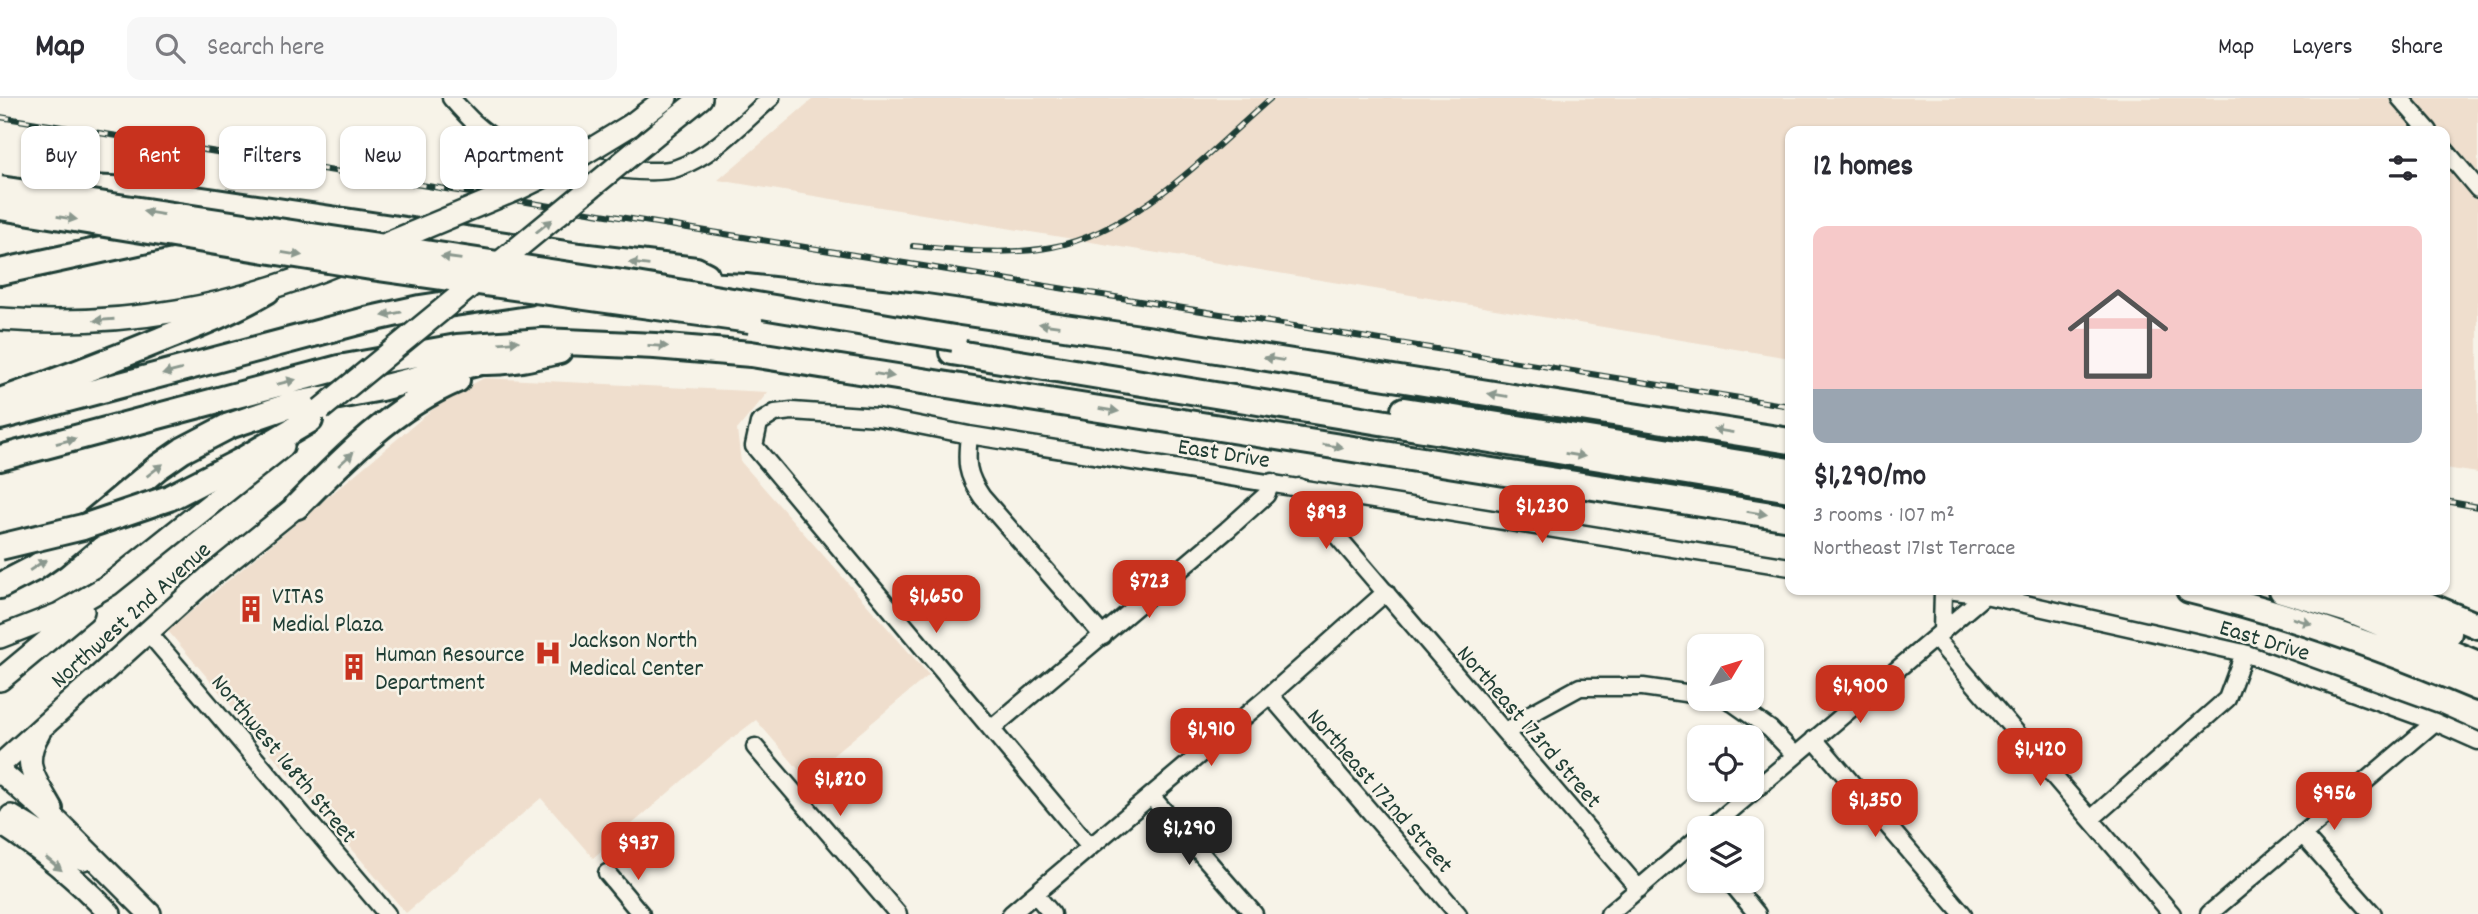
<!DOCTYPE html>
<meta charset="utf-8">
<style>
body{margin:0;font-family:Dekko,sans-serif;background:#f7f7f7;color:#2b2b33;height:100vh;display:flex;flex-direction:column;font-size:26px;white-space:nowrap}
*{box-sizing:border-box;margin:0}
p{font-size:23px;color:#7c7c81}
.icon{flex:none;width:38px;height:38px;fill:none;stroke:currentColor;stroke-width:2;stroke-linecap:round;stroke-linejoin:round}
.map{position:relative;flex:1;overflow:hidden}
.side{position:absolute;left:1785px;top:28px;width:665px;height:469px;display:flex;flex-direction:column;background:#fff;border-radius:14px;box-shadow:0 2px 5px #0004}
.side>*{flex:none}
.hud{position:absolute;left:21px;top:28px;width:665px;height:63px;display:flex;gap:14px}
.needle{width:46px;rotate:52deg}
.controls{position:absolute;left:1687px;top:536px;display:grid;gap:14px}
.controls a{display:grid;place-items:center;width:77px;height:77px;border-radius:14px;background:#fff;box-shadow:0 2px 5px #0004;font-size:35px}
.price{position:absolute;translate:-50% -60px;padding:0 16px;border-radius:14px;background:#c8321e;color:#fff;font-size:23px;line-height:46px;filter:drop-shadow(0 2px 4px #0008)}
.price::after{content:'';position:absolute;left:50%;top:42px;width:21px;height:16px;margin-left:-10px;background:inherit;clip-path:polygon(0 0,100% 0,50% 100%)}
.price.selected{background:#222;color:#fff}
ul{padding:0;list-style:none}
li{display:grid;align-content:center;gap:14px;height:371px;padding:0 28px}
li span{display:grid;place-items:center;height:217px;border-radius:14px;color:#555}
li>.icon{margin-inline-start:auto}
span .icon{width:126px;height:126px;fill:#fffc;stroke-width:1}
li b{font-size:30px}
h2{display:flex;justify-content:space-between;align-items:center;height:84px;padding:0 28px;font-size:30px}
.tag{padding:0 24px;border-radius:14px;background:#fff;box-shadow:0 2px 5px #0004;font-size:24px;line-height:63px}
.tag.selected{background:#c8321e;color:#fff}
header{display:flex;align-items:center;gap:42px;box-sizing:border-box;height:98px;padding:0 35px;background:#fff;border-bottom:2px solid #e1e1e2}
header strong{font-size:33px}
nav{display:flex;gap:38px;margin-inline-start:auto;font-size:24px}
.search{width:490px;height:63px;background:#f7f7f7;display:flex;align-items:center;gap:18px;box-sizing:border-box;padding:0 24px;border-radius:14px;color:#7c7c81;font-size:26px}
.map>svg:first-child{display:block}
.built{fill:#efdecd}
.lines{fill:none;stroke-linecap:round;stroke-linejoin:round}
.minor-casing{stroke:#1f3d34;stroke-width:21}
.major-casing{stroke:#1f3d34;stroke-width:26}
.highway-casing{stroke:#1f3d34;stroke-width:30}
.minor{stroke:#f7f3e8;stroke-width:16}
.major{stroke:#f7f3e8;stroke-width:21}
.highway{stroke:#f7f3e8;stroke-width:24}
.rail-casing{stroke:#1f3d34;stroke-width:6}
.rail{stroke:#f7f3e8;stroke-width:3.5;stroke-dasharray:10;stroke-linecap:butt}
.major-bridge-casing{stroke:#1f3d34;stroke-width:26;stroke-linecap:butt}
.highway-bridge-casing{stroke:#1f3d34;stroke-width:30;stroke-linecap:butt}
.major-bridge{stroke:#f7f3e8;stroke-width:21}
.highway-bridge{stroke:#f7f3e8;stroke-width:24}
.oneway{fill:#8b988e}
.labels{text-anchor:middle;stroke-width:5;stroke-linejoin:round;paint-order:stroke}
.street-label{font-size:24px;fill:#1f3d34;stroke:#f7f3e8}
.poi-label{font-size:24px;fill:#1f3d34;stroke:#f7f3e8;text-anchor:start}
</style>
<header>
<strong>Map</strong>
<div class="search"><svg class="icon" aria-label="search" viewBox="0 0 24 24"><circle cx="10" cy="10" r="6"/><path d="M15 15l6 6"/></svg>Search here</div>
<nav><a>Map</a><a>Layers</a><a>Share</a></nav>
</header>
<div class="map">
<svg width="2478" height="816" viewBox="0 0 2478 816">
<rect width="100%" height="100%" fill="#f7f3e8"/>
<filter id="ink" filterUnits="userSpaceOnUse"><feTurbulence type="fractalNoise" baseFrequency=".0143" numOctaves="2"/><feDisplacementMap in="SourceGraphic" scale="14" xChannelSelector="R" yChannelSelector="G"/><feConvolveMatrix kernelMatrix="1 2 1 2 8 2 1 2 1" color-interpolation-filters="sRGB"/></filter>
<g filter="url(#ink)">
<path class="built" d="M 814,0 L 2478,0 L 2478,375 L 2445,370 L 2445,33 L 1790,33 L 1790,260 L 718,82 Z
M 484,280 L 768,294 L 737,332 L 741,364 L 929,577 L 806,680 L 756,622 L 727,644 L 593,760 L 541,700 L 406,815 L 168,533 L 445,301 Z"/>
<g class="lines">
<defs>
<path id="minor" d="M 451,0 C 467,18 482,35 504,45 C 533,60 647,81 677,70 C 714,57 742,25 771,0
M 2400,0 L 2429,33
M 2445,52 L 2478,91
M 969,337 C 966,365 966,376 982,399 L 1103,538
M 1299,389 L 1308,404 L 1639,791
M 1948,492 L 1985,497 L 2244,555 L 2435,624 L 2478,643
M 147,533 L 387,816
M 1942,534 L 1943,492
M 1935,540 L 2172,816
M 1270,597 L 1458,816
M 1726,600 L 1770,631 L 1795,657
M 991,631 L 1227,432 L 1266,397 L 1272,384
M 1506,635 L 1534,614 L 1580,589 L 1643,589 L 1699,597
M 1814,641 L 1963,816
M 755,649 L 898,816
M 1151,698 L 1254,816
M 2091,721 L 2227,601 L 2244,555
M 1710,730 L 1985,497
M 2302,736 L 2373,816
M 1090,749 L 754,348 L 759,325 L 775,315 L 792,313 L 878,319 L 969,337 L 1790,469
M 607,775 L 641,816
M 1729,782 L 1757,816
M 1035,796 L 1052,816
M 1011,816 L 1270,597 L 1386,494
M 1609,816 L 1699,739
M 2209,816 L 2435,624"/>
<path id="major" d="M 631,27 L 666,0
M 660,33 L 701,0
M 0,221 C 125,230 232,210 347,162
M 0,539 L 59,516 L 109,487 L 283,348
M 0,582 L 83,513
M 39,635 C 20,667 36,682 52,711
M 0,667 L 208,480 L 297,408
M 0,673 L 59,725 L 150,816
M 11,718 L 83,761
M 0,725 C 39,750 78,782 110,816"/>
<path id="highway" d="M 42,91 L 88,90 L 135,92 L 580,158 L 696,172 L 706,177
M 0,174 L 170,137
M 679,186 L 746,189 L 926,209 L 1147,241 L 1790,343
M 952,254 L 1790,391
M 0,303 C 54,284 107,264 160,242 C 197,227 233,213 267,193
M 1404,312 L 1790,373
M 0,319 L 366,222 L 420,210 L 528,194
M 0,360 L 339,270 L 457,249 L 543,243 L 655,248 L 751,256 L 1790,420
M 169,400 L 239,364 L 310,322
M 297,408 C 344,360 395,308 457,282
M 0,488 L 35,470 L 52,458 L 157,370 L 183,352 L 229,328 L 291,307 L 381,290 L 481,264 C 508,265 534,259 559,253
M 2189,492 C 2289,516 2384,550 2478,590
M 2282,492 L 2348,512 L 2478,566
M 2344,492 L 2449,535
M 2392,492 L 2478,528"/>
</defs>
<use href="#minor" class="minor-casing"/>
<use href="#major" class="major-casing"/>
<use href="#highway" class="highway-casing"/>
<use href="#minor" class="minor"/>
<use href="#major" class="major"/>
<use href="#highway" class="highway"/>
<defs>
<path id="rail" d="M 0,19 L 1790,308
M 913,148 C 959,152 1007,158 1052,149 C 1137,133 1208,55 1271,0
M 2445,403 L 2478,409"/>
</defs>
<use href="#rail" class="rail-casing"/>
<use href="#rail" class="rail"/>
<defs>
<path id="major-bridge" d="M 388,145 L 518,91 L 557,72 L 631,27
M 321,311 L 660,33"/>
<path id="highway-bridge" d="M 0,91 L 636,187 L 954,240
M 0,109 L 371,169 L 750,222
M 0,449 L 83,429 L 169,400"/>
</defs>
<use href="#major-bridge" class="major-bridge-casing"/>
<use href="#highway-bridge" class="highway-bridge-casing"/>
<use href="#major-bridge" class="major-bridge"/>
<use href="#highway-bridge" class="highway-bridge"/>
</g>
<defs><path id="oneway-solid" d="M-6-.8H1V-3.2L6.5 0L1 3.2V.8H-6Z" transform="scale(1.75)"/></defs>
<g class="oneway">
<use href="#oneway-solid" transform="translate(153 115) rotate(-171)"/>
<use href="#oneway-solid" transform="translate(67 120) rotate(9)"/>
<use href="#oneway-solid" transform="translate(544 128) rotate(-39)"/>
<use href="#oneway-solid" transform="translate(292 156) rotate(9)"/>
<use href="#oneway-solid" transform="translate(451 160) rotate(-172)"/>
<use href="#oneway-solid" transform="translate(639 166) rotate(-173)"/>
<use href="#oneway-solid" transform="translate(392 216) rotate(168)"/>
<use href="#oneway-solid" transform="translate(104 222) rotate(176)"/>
<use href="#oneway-solid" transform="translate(1049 227) rotate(-172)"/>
<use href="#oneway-solid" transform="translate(509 244) rotate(-5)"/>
<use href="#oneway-solid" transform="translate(658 248) rotate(3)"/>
<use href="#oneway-solid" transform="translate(1274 261) rotate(-171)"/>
<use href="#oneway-solid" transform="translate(172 274) rotate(165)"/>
<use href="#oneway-solid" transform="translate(884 277) rotate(9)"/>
<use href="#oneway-solid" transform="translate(286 284) rotate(-14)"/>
<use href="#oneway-solid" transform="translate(1498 297) rotate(-171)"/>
<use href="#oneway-solid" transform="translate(1109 312) rotate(9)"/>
<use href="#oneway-solid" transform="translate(1723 333) rotate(-171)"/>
<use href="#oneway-solid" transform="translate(66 343) rotate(-15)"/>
<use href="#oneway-solid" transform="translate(1333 348) rotate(9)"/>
<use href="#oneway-solid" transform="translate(1575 357) rotate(9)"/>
<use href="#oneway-solid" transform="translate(346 361) rotate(-42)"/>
<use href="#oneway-solid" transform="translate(155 372) rotate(-37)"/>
<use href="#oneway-solid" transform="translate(1757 415) rotate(9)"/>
<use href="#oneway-solid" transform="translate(38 467) rotate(-33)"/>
<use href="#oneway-solid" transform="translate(2302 523) rotate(17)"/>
<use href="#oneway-solid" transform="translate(54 766) rotate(39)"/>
</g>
</g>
<defs>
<symbol id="building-bare" viewBox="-9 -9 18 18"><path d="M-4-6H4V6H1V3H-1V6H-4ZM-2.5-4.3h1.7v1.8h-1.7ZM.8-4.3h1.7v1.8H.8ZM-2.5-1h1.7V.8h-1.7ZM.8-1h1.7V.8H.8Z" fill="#c8321e" stroke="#f7f3e8" stroke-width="2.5" paint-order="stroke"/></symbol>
<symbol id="hospital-bare" viewBox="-9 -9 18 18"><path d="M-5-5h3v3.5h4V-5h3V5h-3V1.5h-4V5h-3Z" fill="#c8321e" stroke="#f7f3e8" stroke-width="2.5" paint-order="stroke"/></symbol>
</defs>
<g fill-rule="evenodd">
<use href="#building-bare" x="232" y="492" width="38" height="38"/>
<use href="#hospital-bare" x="529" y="536" width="38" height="38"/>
<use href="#building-bare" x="335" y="550" width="38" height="38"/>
</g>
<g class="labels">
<g class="street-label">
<text transform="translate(1224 354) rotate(9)" y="8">East Drive</text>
<text transform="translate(130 516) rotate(-42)" y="8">Northwest 2nd Avenue</text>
<text transform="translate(2265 541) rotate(17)" y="8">East Drive</text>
<text transform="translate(1530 628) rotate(49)" y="8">Northeast 173rd Street</text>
<text transform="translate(285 660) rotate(50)" y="8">Northwest 168th Street</text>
<text transform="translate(1381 692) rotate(49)" y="8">Northeast 172nd Street</text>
</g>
<g class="poi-label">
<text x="272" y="505">VITAS<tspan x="272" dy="28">Medial Plaza</tspan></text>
<text x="569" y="549">Jackson North<tspan x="569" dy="28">Medical Center</tspan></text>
<text x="375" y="563">Human Resource<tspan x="375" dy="28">Department</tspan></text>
</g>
</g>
</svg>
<div class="controls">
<a><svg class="needle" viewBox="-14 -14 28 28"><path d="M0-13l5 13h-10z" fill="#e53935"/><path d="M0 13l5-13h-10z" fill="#7c7c81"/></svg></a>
<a><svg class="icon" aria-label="locate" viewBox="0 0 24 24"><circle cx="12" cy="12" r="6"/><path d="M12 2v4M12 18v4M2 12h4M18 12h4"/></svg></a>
<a><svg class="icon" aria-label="layers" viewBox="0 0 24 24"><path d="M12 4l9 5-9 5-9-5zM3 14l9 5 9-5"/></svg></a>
</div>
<b class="price" style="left:1542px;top:447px">$1,230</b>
<b class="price" style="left:1326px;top:453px">$893</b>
<b class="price" style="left:1149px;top:522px">$723</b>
<b class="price" style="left:936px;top:537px">$1,650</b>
<b class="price" style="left:1860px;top:627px">$1,900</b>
<b class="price" style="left:1211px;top:670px">$1,910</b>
<b class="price" style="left:2040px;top:690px">$1,420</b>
<b class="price" style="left:840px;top:720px">$1,820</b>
<b class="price" style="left:2334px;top:734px">$956</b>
<b class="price" style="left:1875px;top:741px">$1,350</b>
<b class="price selected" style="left:1189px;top:769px">$1,290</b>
<b class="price" style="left:638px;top:784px">$937</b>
<div class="hud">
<a class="tag">Buy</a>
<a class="tag selected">Rent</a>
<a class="tag">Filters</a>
<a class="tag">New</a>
<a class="tag">Apartment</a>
</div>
<section class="side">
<h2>12 homes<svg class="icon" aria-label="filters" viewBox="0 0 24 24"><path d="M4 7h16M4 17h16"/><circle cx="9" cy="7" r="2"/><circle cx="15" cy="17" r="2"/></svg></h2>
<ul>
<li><span style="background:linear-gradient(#f6c9c9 75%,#9aa5b1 0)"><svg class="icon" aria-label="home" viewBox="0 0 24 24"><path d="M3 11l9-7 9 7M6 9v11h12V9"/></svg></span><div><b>$1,290/mo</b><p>3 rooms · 107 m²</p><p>Northeast 171st Terrace</p></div></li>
</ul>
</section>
</div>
